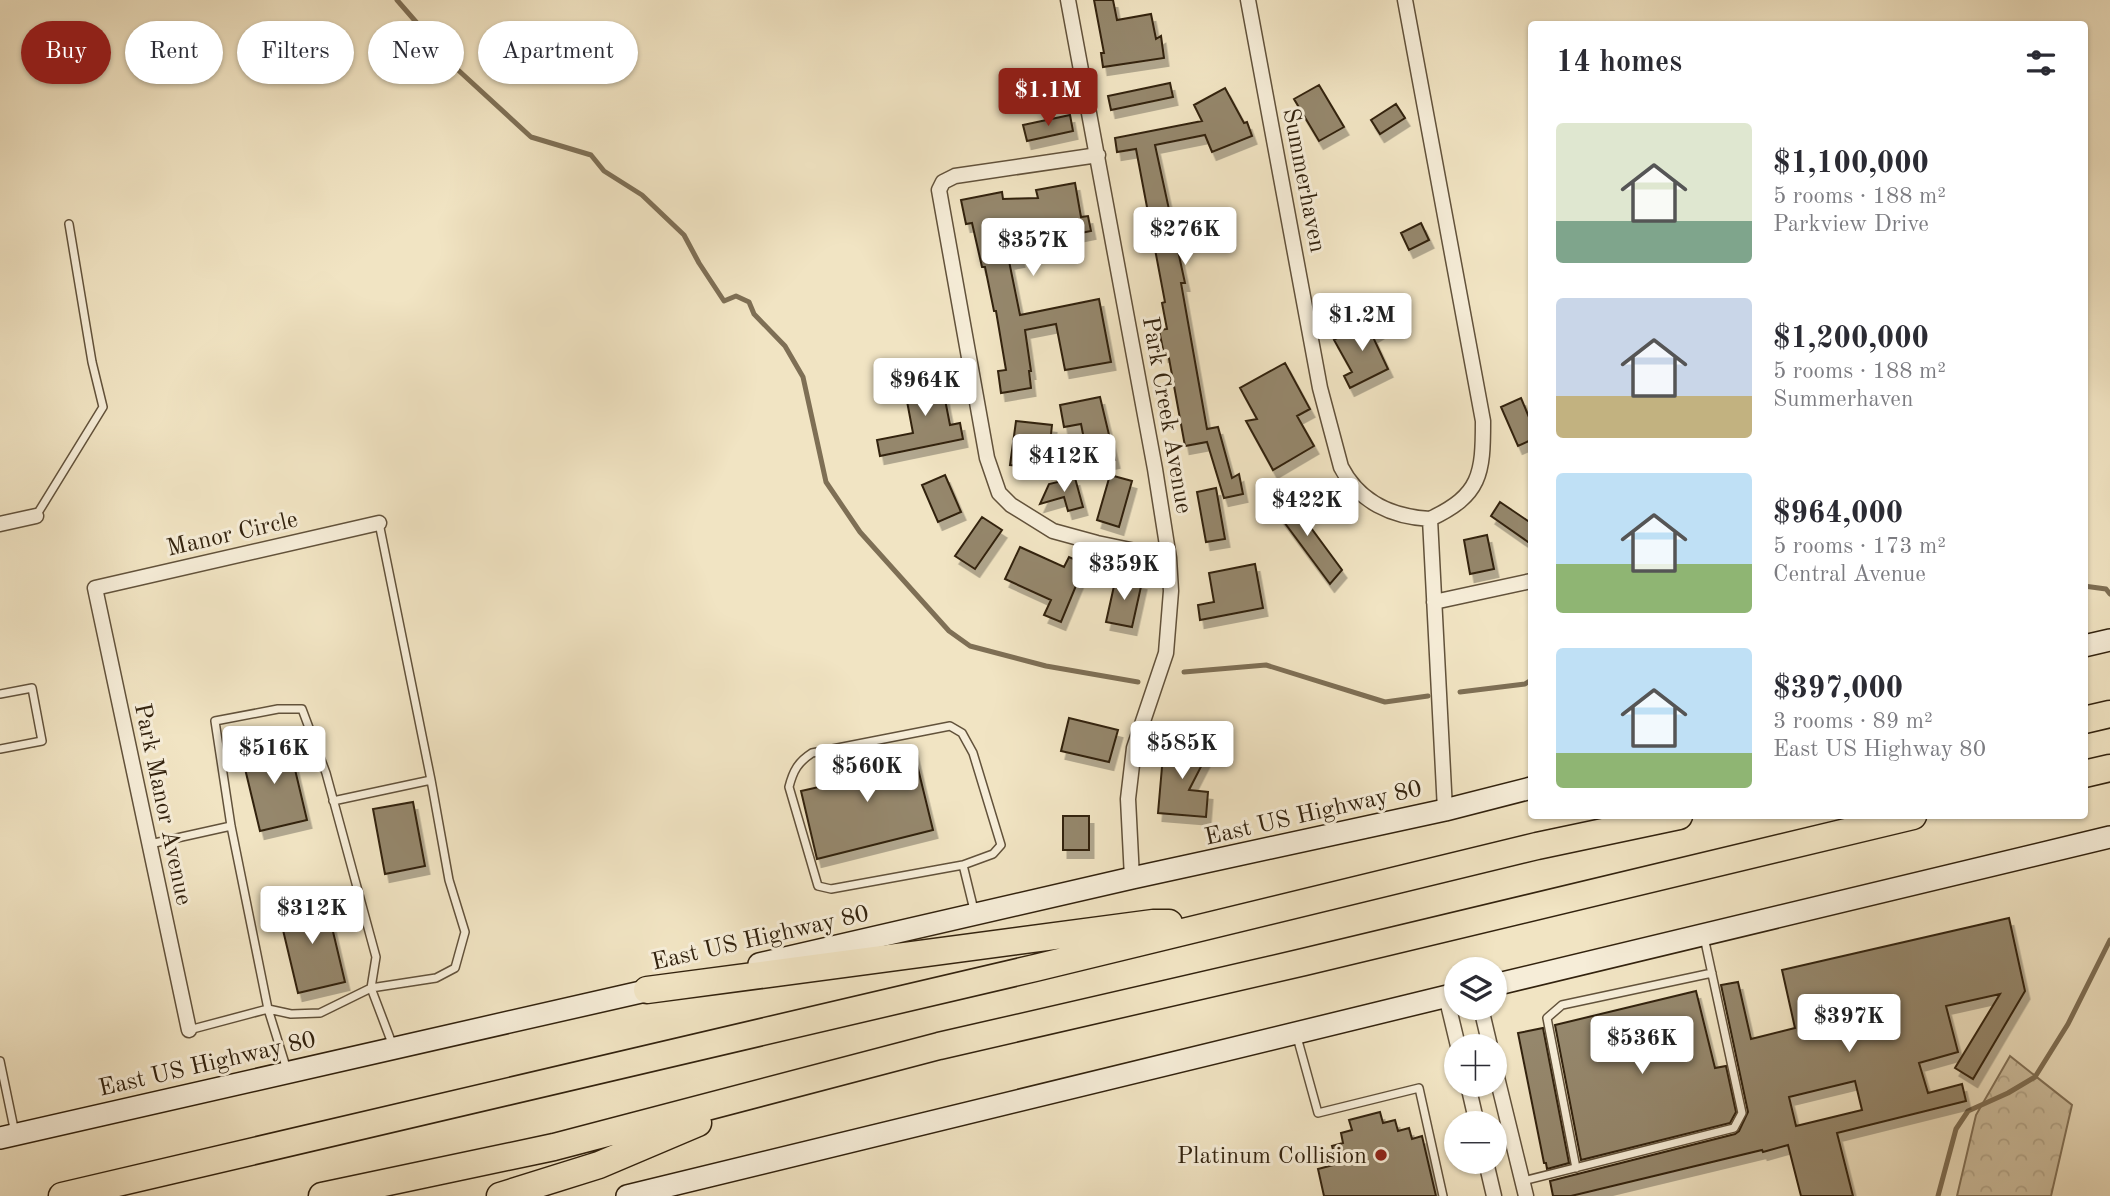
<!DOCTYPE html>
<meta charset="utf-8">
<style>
body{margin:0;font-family:"Old Standard TT",serif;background:#f7f7f7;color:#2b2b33;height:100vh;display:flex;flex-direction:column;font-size:26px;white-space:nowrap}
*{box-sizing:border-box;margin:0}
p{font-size:23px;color:#7c7c81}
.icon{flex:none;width:38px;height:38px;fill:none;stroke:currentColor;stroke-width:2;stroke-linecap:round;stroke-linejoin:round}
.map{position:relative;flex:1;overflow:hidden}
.drawer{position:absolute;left:1528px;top:21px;width:560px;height:798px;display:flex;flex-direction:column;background:#fff;border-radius:7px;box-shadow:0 2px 5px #0004}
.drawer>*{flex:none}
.hud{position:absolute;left:21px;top:21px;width:665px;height:63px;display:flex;gap:14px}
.controls{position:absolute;left:1444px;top:957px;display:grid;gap:14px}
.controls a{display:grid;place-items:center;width:63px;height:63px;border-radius:50%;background:#fff;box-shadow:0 2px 5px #0004;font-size:35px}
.price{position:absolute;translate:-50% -60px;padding:0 16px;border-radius:7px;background:#fff;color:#222;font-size:23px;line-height:46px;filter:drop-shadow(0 2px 4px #0008)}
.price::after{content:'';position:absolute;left:50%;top:42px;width:21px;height:16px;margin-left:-10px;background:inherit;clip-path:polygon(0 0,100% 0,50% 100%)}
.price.current{background:#8f2418;color:#fff}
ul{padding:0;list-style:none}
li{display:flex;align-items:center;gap:21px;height:175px;padding:0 28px}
li span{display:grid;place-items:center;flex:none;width:196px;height:140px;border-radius:7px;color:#555}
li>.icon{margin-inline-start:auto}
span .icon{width:84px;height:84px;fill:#fffc;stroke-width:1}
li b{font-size:30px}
h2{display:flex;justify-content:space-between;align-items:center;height:84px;padding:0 28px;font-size:30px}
.tag{padding:0 24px;border-radius:32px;background:#fff;box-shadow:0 2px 5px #0004;font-size:24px;line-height:63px}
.tag.current{background:#8f2418;color:#fff}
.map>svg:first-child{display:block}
.forest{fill:url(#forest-crowns);stroke:#827259;stroke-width:2}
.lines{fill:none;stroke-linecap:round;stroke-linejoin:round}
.stream{stroke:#7e6f55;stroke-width:5}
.building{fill:#95876c;stroke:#32220e;stroke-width:2;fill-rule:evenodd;filter:url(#shadow)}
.lane-casing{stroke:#62523b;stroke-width:10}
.street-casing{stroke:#62523b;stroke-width:17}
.secondary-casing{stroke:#32220e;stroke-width:24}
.highway-casing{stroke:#32220e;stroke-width:29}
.lane{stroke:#f6edd8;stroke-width:7}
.street{stroke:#f6edd8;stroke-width:14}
.secondary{stroke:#f6edd8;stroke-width:21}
.highway{stroke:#f1e4c3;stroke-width:26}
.poi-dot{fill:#8f2418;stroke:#f6edd8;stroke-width:2.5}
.labels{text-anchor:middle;stroke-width:6;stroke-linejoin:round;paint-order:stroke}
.street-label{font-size:24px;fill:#32220e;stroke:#f6edd8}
.poi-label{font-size:24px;fill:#32220e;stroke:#f6edd8;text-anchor:end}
</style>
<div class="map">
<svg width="2110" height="1196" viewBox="0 0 2110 1196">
<defs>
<pattern id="forest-crowns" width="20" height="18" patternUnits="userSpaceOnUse" patternTransform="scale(1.75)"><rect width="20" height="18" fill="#d1c3a4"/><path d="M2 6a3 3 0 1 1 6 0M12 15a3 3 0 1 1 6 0" fill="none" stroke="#b4a78c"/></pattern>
<filter id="shadow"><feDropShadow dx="4.5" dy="8" stdDeviation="0" flood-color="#0004"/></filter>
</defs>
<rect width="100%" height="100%" fill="#f1e4c3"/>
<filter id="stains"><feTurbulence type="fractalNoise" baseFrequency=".00286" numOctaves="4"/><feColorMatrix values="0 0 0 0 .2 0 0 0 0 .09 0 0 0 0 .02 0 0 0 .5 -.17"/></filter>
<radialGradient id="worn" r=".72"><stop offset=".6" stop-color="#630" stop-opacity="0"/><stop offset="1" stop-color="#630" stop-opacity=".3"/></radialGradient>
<path class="forest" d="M 2010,1056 L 2072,1105 L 2051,1196 L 1957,1196 L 1976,1115 Z"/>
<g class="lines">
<path class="stream" d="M 397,0 L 457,69 L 531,137 L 591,155 L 604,171 L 642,195 L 684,235 L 699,263 L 724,301 L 736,296 L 749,302 L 754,314 L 785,346 L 803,377 L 826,482 L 860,532 L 949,631 L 970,646 L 1046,666 L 1138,682
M 2084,586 L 2106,589 L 2110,594
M 1184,672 L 1266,665 L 1385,702 L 1428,696
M 1460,692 L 1525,684 L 1531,680
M 1938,1196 L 1956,1129 L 1968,1111 L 2008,1093 L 2035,1077 L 2068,1024 L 2110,940"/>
</g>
<path class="building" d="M 1094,0 L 1113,0 L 1117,20 L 1151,14 L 1156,39 L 1161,36 L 1164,58 L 1103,67 L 1101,53 L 1104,53 Z
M 1170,83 L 1173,97 L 1111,110 L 1108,96 Z
M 1319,85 L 1344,127 L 1319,141 L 1294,99 Z
M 1225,88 L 1244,123 L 1247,122 L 1252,136 L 1212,152 L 1205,135 L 1155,145 L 1185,283 L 1181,283 L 1207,429 L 1218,427 L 1232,478 L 1239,474 L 1243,494 L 1224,498 L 1207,442 L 1185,446 L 1168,353 L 1164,354 L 1159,330 L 1167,329 L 1162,303 L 1165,302 L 1136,149 L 1117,152 L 1115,138 L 1202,121 L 1194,105 Z
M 1396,104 L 1405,118 L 1380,134 L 1371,120 Z
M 1070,115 L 1073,131 L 1027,141 L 1023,125 Z
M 1075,183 L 1081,217 L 1088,216 L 1091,231 L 1017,246 L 1020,259 L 1009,261 L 1020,315 L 1099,299 L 1111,362 L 1065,370 L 1056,324 L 1025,330 L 1031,371 L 1029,371 L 1031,388 L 1001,393 L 998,371 L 1006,370 L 996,311 L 994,311 L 985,267 L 982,267 L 972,223 L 966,224 L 961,200 L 1002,192 L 1003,199 L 1038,198 L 1036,190 Z
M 1421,223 L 1429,240 L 1409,250 L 1401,233 Z
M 1375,317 L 1382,329 L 1372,335 L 1388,369 L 1350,388 L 1344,376 L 1352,372 L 1334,340 Z
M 1285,363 L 1310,409 L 1297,416 L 1314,446 L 1273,470 L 1246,421 L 1257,419 L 1240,388 Z
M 939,369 L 950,425 L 960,423 L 963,439 L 880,456 L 877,440 L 913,433 L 906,396 L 919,393 L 916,373 Z
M 1100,397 L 1115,460 L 1089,465 L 1081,424 L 1064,427 L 1060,405 Z
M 1521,398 L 1531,422 L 1531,440 L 1518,446 L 1501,407 Z
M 1016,421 L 1052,425 L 1047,471 L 1043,468 L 1010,465 Z
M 945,475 L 961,512 L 938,522 L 922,485 Z
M 1110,475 L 1132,481 L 1119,527 L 1097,520 Z
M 1075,478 L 1083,507 L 1068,511 L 1064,497 L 1040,504 L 1049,484 Z
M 1216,488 L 1225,539 L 1206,542 L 1197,492 Z
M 1286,494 L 1342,570 L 1330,584 L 1270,503 Z
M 1500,502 L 1531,523 L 1531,544 L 1491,516 Z
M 982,517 L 1002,530 L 975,569 L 955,556 Z
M 1487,535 L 1494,569 L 1470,574 L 1464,540 Z
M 1020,547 L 1064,567 L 1069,557 L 1085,564 L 1061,622 L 1044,615 L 1051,600 L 1005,579 Z
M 1255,564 L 1263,608 L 1200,620 L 1198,605 L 1214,602 L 1209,573 Z
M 1116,577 L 1142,582 L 1132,627 L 1106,622 Z
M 1069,718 L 1118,730 L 1109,762 L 1061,751 Z
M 1180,734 L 1200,744 L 1197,750 L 1207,755 L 1189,790 L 1208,792 L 1206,817 L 1158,813 L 1162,767 Z
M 288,740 L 307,820 L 260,831 L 241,752 Z
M 913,748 L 933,830 L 817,859 L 801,791 L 828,785 L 825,770 Z
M 413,802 L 425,866 L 385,874 L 373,809 Z
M 1063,816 L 1089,816 L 1089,850 L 1063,850 Z
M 325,898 L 345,982 L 298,993 L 278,909 Z
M 2009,918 L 2025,991 L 1973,1079 L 1955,1068 L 2000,994 L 1946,1006 L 1958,1052 L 1919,1063 L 1928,1093 L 1962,1084 L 1966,1101 L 1837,1133 L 1853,1196 L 1801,1196 L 1788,1145 L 1763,1152 L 1762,1150 L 1571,1196 L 1553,1196 L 1550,1181 L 1735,1134 L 1739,1131 L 1748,1112 L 1721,985 L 1738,982 L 1751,1039 L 1795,1028 L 1782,970 ZM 1855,1081 L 1862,1110 L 1796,1126 L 1789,1097 Z
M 1696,991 L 1715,1068 L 1726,1066 L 1736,1112 L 1730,1123 L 1581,1160 L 1555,1025 Z
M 1543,1028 L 1569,1163 L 1547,1169 L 1546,1163 L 1544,1163 L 1518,1033 Z
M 1380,1112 L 1383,1123 L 1395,1120 L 1398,1131 L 1409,1128 L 1412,1139 L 1422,1136 L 1436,1196 L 1324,1196 L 1318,1169 L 1337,1164 L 1332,1146 L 1343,1143 L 1341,1133 L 1352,1130 L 1349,1120 Z"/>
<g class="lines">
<defs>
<path id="lane" d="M 36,516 L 103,407 L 92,362 L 69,224
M 379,523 L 431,780 L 449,880 L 465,932 L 455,968 L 436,978 L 371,988 L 393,1046
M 0,694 L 32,688 L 42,741 L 0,749
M 278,709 L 302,709 L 326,773 L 376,957 L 371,988 L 320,1013 L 291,1014 L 268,1009 L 231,826 L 215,721 Z
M 333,801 L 431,780
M 150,844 L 231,826
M 963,865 L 831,889 L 818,886 L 789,787 C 793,771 798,762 812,753 L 950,726 L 962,733 L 973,753 L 1001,845 L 993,854 L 963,865 L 974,910
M 189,1030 L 268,1009 L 287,1070
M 1297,1037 L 1318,1113 L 1419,1088 L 1443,1196
M 0,1061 L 15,1133
M 1576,1168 L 1547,1018 L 1562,1005 L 1712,973
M 1523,1181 L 1734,1128 L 1742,1113 L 1704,937"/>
<path id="street" d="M 1068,0 L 1155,469 L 1169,558 L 1171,591 L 1166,653 L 1134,748 L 1128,799 L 1132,878
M 1248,0 L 1320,388 L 1341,467 C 1359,502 1392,517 1430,519
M 1405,0 L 1483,421 C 1483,474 1481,495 1430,519 L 1445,810
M 1098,155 L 955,176 L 943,182 L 939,190 L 987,458 L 999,493 L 1011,505 L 1053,531 L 1097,543 L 1169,558
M 0,524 L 36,516
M 1434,602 L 1531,581
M 1446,996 L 1458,1046
M 1481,1008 L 1490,1046
M 189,1030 L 95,588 L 379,523
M 1494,1065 L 1526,1196
M 1468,1085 L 1477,1124
M 1486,1162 L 1494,1196"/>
<path id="secondary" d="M 2084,646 L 2110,640
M 759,964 L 1132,878 L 1445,810 L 1531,788
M 1494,985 L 2110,837
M 0,1138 L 663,987
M 627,1196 L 1456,994"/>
<path id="highway" d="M 2084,720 L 2110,714
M 2084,774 L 2110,768
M 647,990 L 1153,923 L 1169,923
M 62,1196 L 1035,968 L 1537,846 L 1679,816
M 322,1196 L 554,1147 L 939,1046 L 1304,962 L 1913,816
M 500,1196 L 599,1165 L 698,1123"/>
</defs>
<use href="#lane" class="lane-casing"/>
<use href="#street" class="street-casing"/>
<use href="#secondary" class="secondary-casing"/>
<use href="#highway" class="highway-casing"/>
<use href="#lane" class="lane"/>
<use href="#street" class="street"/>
<use href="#secondary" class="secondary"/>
<use href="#highway" class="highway"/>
</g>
<circle class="poi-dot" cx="1381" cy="1155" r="7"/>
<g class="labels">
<g class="street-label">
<text transform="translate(1305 180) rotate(79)" y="8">Summerhaven</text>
<text transform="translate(1168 415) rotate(80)" y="8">Park Creek Avenue</text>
<text transform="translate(232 533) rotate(-13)" y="8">Manor Circle</text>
<text transform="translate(164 804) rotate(78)" y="8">Park Manor Avenue</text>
<text transform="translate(1313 812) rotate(-13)" y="8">East US Highway 80</text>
<text transform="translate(760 937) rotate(-13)" y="8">East US Highway 80</text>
<text transform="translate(207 1063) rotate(-13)" y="8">East US Highway 80</text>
</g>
<g class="poi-label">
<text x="1367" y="1163">Platinum Collision</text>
</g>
</g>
<rect width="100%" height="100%" filter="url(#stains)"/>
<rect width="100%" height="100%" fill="url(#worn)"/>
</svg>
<div class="controls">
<a><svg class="icon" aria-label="layers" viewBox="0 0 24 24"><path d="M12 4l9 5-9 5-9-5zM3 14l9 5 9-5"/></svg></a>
<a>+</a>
<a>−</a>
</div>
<b class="price current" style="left:1048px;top:128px">$1.1M</b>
<b class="price" style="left:1185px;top:267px">$276K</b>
<b class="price" style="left:1033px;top:278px">$357K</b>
<b class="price" style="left:1362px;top:353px">$1.2M</b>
<b class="price" style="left:925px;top:418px">$964K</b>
<b class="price" style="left:1064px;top:494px">$412K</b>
<b class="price" style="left:1307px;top:538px">$422K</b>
<b class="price" style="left:1124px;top:602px">$359K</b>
<b class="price" style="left:1182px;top:781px">$585K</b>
<b class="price" style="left:274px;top:786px">$516K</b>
<b class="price" style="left:867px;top:804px">$560K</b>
<b class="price" style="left:312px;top:946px">$312K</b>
<b class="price" style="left:1849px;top:1054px">$397K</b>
<b class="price" style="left:1642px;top:1076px">$536K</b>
<div class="hud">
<a class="tag current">Buy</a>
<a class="tag">Rent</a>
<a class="tag">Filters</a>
<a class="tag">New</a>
<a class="tag">Apartment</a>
</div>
<section class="drawer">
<h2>14 homes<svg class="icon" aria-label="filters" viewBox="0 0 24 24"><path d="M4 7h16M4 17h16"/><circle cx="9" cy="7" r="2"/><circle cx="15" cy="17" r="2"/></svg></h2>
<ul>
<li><span style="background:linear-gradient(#dfe7d0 70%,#7fa58c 0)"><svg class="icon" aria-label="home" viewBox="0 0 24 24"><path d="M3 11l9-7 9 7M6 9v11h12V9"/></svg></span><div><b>$1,100,000</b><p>5 rooms · 188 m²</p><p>Parkview Drive</p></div></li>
<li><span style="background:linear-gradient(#c9d6e8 70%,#c2b280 0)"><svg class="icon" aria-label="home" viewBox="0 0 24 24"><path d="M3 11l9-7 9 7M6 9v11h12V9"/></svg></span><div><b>$1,200,000</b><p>5 rooms · 188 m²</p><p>Summerhaven</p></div></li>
<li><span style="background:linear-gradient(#bfe0f5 65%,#8fb573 0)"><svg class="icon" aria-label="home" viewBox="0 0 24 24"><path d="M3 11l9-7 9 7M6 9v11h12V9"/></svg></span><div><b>$964,000</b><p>5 rooms · 173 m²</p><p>Central Avenue</p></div></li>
<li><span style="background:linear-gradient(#bfe0f5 75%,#8fb573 0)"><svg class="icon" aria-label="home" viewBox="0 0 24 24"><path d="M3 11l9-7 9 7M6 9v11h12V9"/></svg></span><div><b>$397,000</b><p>3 rooms · 89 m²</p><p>East US Highway 80</p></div></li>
</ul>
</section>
</div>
